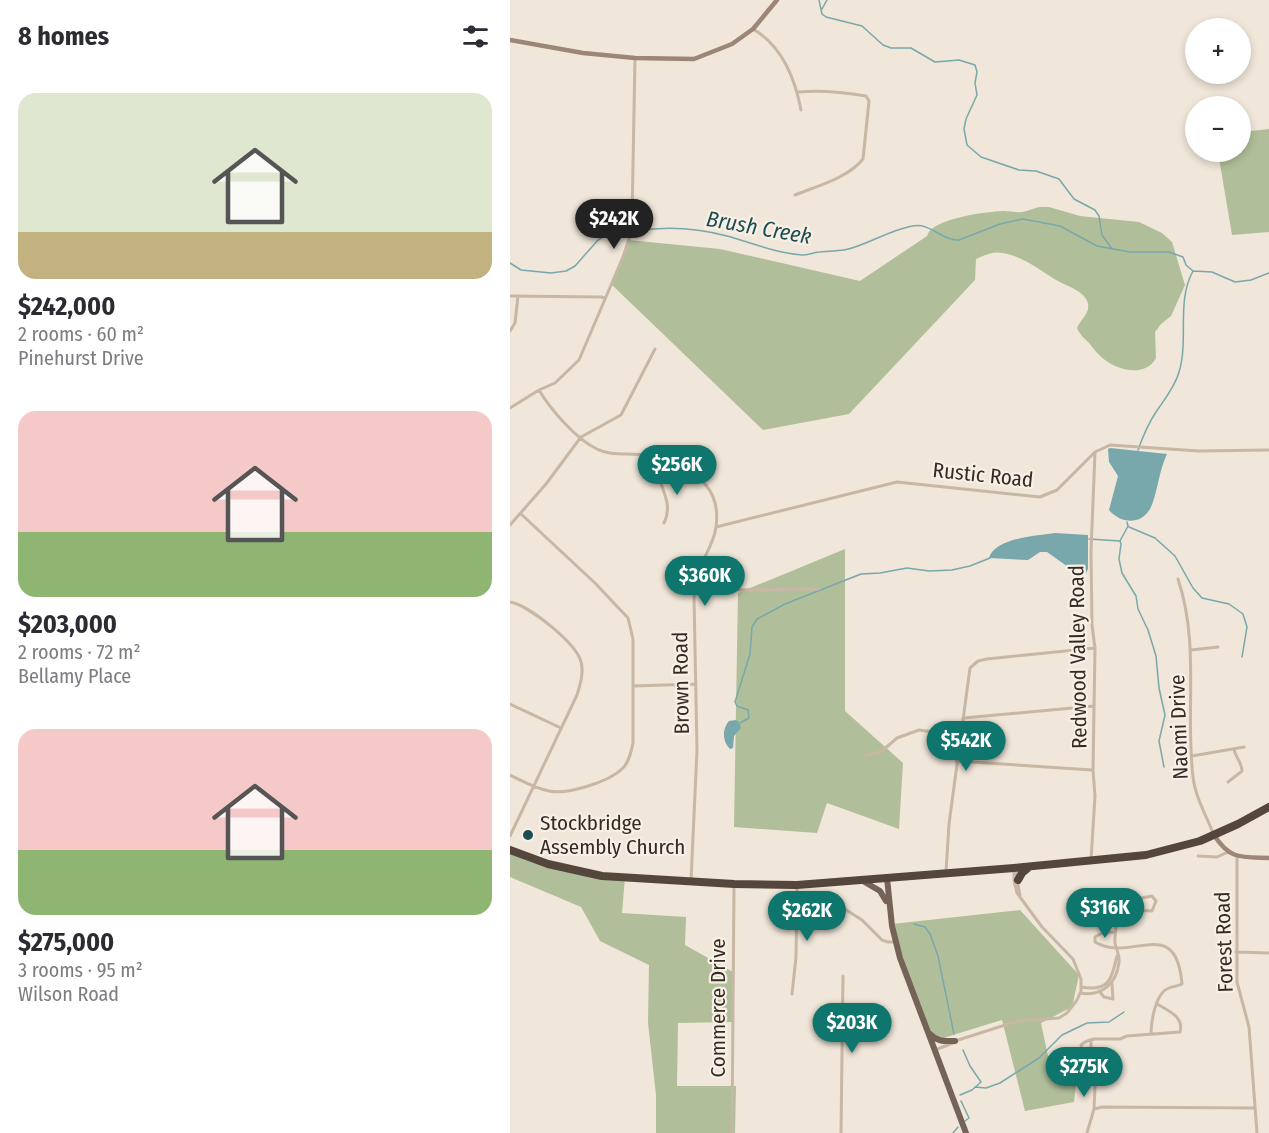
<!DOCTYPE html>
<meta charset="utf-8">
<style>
body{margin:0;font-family:"Fira Sans Condensed",sans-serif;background:#f2f2f3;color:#2b2b33;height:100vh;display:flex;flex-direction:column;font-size:22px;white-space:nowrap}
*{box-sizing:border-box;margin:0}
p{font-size:20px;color:#7c7c81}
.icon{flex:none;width:33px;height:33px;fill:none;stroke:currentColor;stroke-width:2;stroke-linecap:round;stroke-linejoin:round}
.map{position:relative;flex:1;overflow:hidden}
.details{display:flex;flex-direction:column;background:#fff;width:510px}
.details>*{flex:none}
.buttons{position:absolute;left:675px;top:18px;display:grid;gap:12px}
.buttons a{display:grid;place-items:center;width:66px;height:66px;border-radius:50%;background:#fff;box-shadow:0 3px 9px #0003;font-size:30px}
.price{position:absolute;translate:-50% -51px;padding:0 14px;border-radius:21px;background:#0f766e;color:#fff;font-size:20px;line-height:39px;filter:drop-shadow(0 2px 3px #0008)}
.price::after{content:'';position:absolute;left:50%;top:36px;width:18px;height:14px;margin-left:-9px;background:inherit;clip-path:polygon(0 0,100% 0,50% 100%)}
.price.on{background:#222;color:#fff}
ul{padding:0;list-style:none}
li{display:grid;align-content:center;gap:12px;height:318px;padding:0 18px}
li span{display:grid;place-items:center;height:186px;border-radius:18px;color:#555}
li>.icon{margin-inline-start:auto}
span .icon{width:108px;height:108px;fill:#fffc;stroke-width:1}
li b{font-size:26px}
h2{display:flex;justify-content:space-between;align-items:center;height:72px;padding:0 18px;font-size:26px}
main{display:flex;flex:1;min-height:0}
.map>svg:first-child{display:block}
.green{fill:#b0bf99}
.water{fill:#78a8ac}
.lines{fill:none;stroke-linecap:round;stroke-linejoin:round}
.stream{stroke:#78a8ac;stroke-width:1.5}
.street{stroke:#c8b7a5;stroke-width:3}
.secondary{stroke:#9b8677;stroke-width:4.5}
.primary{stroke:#756357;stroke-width:6}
.highway{stroke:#55463d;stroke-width:8}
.poi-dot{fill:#1d4d54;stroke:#f8f0e5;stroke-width:2}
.labels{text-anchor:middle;stroke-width:4.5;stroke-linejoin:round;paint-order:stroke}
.street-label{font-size:21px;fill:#342b26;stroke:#f8f0e5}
.poi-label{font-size:21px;fill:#342b26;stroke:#f8f0e5;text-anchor:start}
.water-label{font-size:22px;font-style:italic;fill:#1d4d54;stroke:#f8f0e5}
</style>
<main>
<section class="details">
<h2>8 homes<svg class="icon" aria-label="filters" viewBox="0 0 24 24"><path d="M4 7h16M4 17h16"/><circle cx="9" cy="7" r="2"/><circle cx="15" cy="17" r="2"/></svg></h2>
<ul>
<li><span style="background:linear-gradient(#dfe7d0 75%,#c2b280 0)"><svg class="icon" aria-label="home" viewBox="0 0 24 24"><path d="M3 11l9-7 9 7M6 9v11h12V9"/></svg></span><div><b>$242,000</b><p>2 rooms · 60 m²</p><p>Pinehurst Drive</p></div></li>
<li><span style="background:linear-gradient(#f6c9c9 65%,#8fb573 0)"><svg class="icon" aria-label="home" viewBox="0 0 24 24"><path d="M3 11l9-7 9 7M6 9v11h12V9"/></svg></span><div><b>$203,000</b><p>2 rooms · 72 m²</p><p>Bellamy Place</p></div></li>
<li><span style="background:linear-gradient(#f6c9c9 65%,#8fb573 0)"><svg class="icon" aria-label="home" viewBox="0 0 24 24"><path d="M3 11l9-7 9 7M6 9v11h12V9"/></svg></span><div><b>$275,000</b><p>3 rooms · 95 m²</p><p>Wilson Road</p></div></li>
</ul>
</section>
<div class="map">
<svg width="759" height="1133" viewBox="0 0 759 1133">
<rect width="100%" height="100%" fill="#f0e6d9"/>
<path class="green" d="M 759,129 L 759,232 L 722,235 L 708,152 L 730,152 L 731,132 Z
M 530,207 L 539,207 L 570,216 L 629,222 L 652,233 L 662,242 L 675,285 L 661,316 L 651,324 L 645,332 L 646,358 C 636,377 609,371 595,360 C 588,355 584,349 579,343 C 574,338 570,335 567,328 C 570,320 580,313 578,304 C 576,291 556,286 546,280 C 528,269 514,257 493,253 C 483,251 475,255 466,259 L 465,280 L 339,414 L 253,430 L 101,284 L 118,240 L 210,249 L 350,281 L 417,236 C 422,218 476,212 493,211 C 500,211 506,213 512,212 C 518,211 524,208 530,207 Z
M 335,549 L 335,711 L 393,763 L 389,829 L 317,803 L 307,833 L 224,827 L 228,593 Z
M 0,852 L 56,870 L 115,877 L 112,913 L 176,917 L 175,945 L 223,972 L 222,1022 L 168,1023 L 167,1086 L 226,1086 L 225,1133 L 146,1133 L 146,1095 L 138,1023 L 139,965 L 90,941 L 71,907 L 0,877 Z
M 510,910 L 569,975 L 562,1007 L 531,1023 L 538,1056 L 570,1052 L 564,1102 L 515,1111 L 492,1020 L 420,1042 L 382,924 Z"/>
<path class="water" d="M 600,448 L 657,454 C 649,470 647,496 640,509 C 630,526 610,523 599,510 L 608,476 L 599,462 L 598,449 Z
M 545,533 L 578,535 L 578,569 L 576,573 L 568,574 L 537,552 L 530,552 L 518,560 L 479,558 C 485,537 528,536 545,533 Z
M 226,720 L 229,722 L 231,728 L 224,736 L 223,748 L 220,749 C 212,741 212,729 219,721 Z"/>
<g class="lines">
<path class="stream" d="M 309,0 L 312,14 L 316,17 L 352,26 L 373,45 L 381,48 L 401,48 L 425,62 L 449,60 L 465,65 L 467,72 L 465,83 L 467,95 L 456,119 L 454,129 L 457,145 L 471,157 L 509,170 L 526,171 L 549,179 L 564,199 L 585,210 L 589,216 L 592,235 L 602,249
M 312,9 L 317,0
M 126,231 C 156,226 187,228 217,236 C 242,243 266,253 292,255 C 299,255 304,252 310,252 C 322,250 331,252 342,248 C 362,242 381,230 402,226 C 420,222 432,241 449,240 L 490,224 L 513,219 L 550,226 L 587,246 L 620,252 L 659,252 L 673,257 L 676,265 L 683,271 L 702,272 L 725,282 L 741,280 L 759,273
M 0,263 L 11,270 L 41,273 L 56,271 L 65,266 L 88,240 L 110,228 L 117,229
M 628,450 C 633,436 638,424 646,412 C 654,400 665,387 669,372 C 679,340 666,302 683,271
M 617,522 L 618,526 L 610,541 L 611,544 L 609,559 L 612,573 L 626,596 L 628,609 L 638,630 L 646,656 L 649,688 L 655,715 L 649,741 L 654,767
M 619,527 L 645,538 L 665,556 L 683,588 L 692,598 L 719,604 L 733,614 L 737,627 L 732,657
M 579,539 L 610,541
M 230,723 L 239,718 L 238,710 L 227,706 L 225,702 L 240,654 L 242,627 L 247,619 L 275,604 L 351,574 L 370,573 L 397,568 L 419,571 L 442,570 L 460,566 L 480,558
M 404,924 L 415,927 L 420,934 L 428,956 L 444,1034
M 465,1087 L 476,1088 L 490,1083 L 529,1058 L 552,1035 L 577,1023 L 599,1022 L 614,1012
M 450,1095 L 462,1090 L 471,1082 L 460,1066 L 453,1050
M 451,1101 L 459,1118 L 455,1121
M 443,1133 L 448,1127"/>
<path class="street" d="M 243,29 C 272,46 285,78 291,110
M 285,195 C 307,186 338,178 353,159 L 359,101 L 356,96 C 333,92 311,90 288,92
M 0,296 L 91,297 L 95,298
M 0,331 L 5,323 L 8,296
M 29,390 C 40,409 67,440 87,449 C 100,456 118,453 132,455 C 141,457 150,460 159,463 C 190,474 211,490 206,527 C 204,544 193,558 187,574 C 184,580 185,589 184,597 L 187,750 L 181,881
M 0,408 L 29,390 L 45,383 L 69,360 L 113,257 L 119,239 L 122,218 L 125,58
M 149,460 C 143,483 166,499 154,523
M 0,525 L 36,484 L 71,437 L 111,415 L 145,349
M 206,527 L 387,482 L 530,497 L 547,490 L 585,452 L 600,445 L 689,451 L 759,450
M 668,579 C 690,645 675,710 683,777 C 685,796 696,815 703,833
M 185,585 L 221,590 L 309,589
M 0,602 C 19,605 67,644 71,662 C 74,673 70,685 67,695 L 0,836
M 681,650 L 708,647
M 123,686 L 186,684
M 0,704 L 51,728
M 453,718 L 584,706
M 356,756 L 372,751 L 387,738 L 409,730 L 450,736
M 682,756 L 734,747
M 446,761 L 582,770
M 0,775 C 12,781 25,788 39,791 C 57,795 99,782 113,768 C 119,762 121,752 123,743 L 123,639 L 118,618 L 85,583 L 11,514
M 718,782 L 732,771 C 732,762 725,757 724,749
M 688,856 L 707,857 L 718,852
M 727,857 L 727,982 L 739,1027 L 747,1133
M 581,860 L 585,796 L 583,770 L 585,648 L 582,625 L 581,551 L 585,453
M 505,869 L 510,895
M 436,872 L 439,824 L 460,668 L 468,661 L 477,659 L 585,648
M 642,896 L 646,901 L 642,911 L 621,910 L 600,915 L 595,909 L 595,906 L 599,904 Z
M 319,899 L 352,920 L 372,940 L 378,942 L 385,942
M 605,932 L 592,933 L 585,937 L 585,942 C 621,964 666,913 672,984 C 667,987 659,986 654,991 C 645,999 641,1022 641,1034
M 726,952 L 759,953
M 571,987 C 599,992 601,980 607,956
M 589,991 L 594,997 L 603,999 L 602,984
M 570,993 C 592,997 607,983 609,962 C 610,955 606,950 605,943 C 604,934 608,924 606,915
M 282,994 L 286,957 L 287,886
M 581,1040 L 581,1052 L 576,1056 L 573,1055 L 571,1045 C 575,1041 579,1040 584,1039 L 610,1039 L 617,1036 L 670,1032 C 674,1017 659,1011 647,1004
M 445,1041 L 508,1021 L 549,1018 L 557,1013 L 567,1000 L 571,991 L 571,979 L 563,959 L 532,927 L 507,893 L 504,881 L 504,869
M 425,1050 L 443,1043
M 584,1109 L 592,1107 L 744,1108
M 222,1133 L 224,886
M 331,1133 L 333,976
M 577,1133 L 584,1109 L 586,1064"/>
<path class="secondary" d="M 0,40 L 73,53 L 125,58 L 184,59 L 222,44 L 243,29 L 267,0
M 704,835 C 720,860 731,857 759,858"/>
<path class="primary" d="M 377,878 L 382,926 L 390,958 L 456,1133
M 353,881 L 370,891 L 376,901
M 420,1034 C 427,1042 435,1041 445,1041"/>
<path class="highway" d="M 0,850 L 38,864 L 92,876 L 224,884 L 287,885 L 504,868 L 636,855 L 690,841 L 728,824 L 759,807
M 508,880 L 512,873 L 518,868"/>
</g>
<circle class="poi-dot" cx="18" cy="835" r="6"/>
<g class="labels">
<g class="street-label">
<text transform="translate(473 475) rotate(6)" y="7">Rustic Road</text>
<text transform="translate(568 657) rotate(-91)" y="7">Redwood Valley Road</text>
<text transform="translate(171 683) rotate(-91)" y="7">Brown Road</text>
<text transform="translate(669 727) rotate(-92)" y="7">Naomi Drive</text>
<text transform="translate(714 942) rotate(-92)" y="7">Forest Road</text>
<text transform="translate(208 1008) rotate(-90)" y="7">Commerce Drive</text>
</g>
<g class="poi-label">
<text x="30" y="830">Stockbridge<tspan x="30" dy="24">Assembly Church</tspan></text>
</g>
<g class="water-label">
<text transform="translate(249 227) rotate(10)" y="8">Brush Creek</text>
</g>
</g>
</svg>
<div class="buttons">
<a>+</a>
<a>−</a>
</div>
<b class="price on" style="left:104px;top:250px">$242K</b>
<b class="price" style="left:167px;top:496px">$256K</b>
<b class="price" style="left:195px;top:607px">$360K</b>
<b class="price" style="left:456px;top:772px">$542K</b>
<b class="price" style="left:595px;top:939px">$316K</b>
<b class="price" style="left:297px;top:942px">$262K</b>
<b class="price" style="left:342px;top:1054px">$203K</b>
<b class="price" style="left:574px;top:1098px">$275K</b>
</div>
</main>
